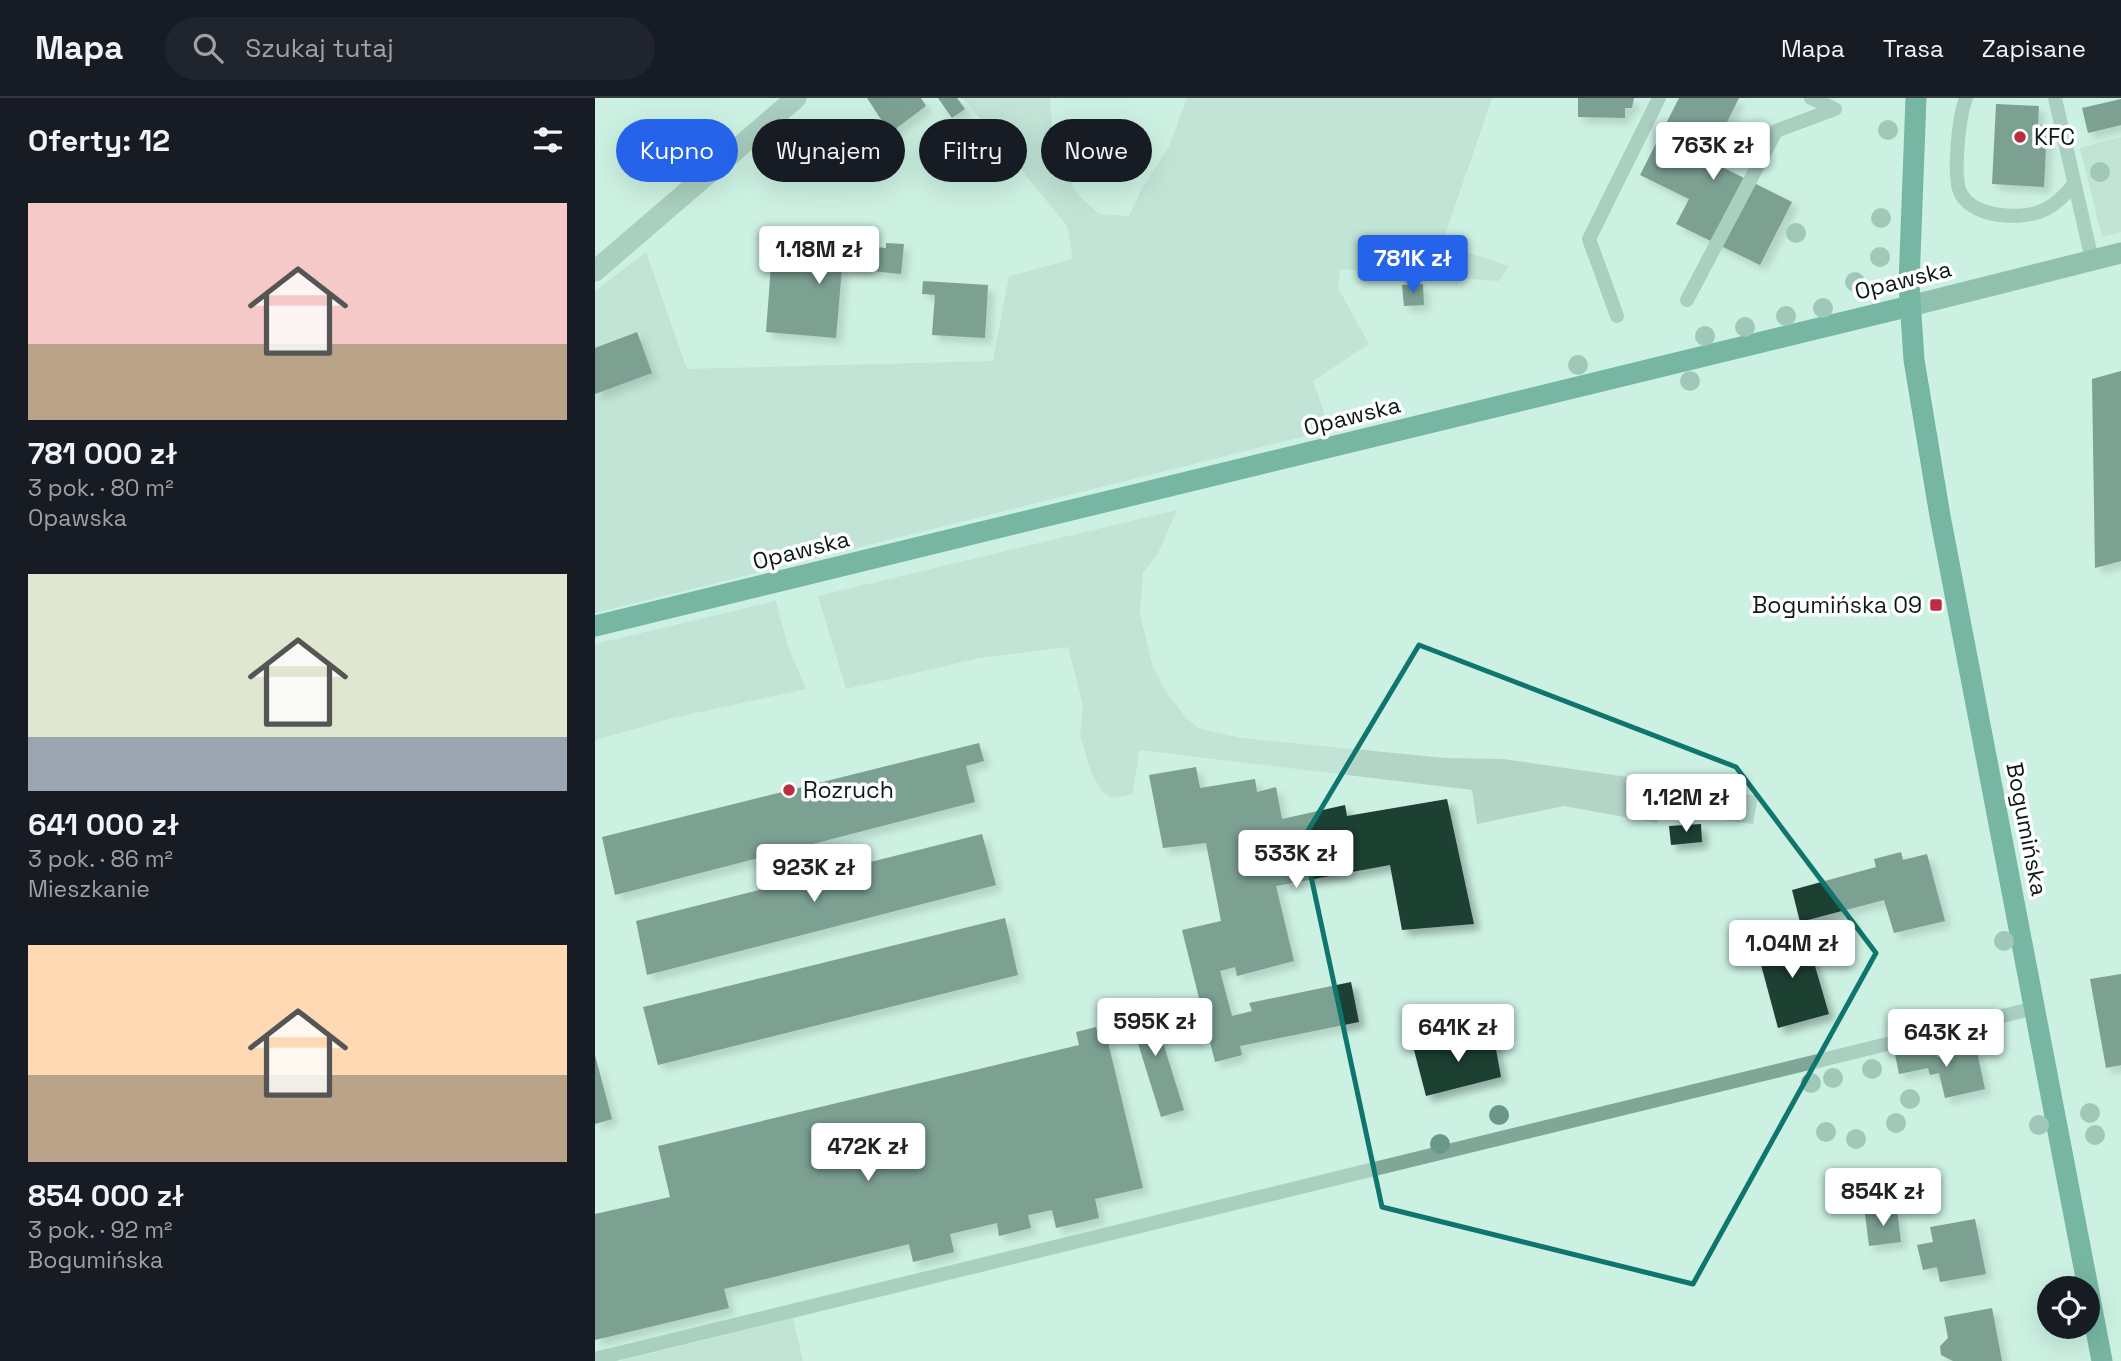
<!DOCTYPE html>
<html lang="pl">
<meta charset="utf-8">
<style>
body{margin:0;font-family:"Space Grotesk",sans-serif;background:#20242c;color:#f1f3f6;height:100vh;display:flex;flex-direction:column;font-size:26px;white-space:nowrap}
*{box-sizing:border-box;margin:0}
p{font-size:23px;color:#9ea1a6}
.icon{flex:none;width:38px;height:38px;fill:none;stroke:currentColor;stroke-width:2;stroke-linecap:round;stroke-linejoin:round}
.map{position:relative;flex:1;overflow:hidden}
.drawer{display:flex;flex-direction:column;background:#171b24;width:595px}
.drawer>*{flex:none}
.guide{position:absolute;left:21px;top:21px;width:665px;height:63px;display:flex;gap:14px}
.controls{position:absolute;left:1442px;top:1178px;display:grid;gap:14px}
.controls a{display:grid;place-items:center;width:63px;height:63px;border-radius:50%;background:#171b24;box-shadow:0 7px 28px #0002;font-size:35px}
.price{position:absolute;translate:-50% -60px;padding:0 16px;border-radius:7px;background:#fff;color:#222;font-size:23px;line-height:46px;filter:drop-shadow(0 2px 4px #0008)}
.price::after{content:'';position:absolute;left:50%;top:42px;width:21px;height:16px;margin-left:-10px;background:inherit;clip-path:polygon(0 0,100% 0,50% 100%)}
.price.active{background:#2563eb;color:#fff}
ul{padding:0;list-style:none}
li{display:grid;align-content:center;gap:14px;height:371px;padding:0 28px}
li span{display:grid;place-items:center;height:217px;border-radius:0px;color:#555}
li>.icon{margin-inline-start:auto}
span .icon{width:126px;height:126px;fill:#fffc;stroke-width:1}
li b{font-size:30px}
h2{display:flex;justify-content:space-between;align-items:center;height:84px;padding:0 28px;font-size:30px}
.chip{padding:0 24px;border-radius:32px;background:#171b24;box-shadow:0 7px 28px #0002;font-size:24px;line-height:63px}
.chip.active{background:#2563eb;color:#fff}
header{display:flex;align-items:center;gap:42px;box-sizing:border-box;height:98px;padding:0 35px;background:#171b24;border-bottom:2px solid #363941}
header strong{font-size:33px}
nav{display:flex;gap:38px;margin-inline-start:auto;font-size:24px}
.search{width:490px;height:63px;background:#20242c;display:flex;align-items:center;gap:18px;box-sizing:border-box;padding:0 24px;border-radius:38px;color:#9ea1a6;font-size:26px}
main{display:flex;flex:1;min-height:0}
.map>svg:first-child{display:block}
.green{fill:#b4d4c7}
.building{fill:#1e3f33;filter:url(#shadow)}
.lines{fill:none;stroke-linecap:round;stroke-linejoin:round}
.lane{stroke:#7fa797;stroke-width:14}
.street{stroke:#7fa797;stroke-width:21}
.secondary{stroke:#488771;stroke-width:21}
.primary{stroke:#107056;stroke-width:21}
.tree{fill:#6a9888}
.marked{fill:none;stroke:#0f766e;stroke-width:5;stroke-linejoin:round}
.poi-dot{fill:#bd2c40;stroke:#fff;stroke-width:2.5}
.labels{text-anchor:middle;stroke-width:7;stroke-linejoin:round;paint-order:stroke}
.poi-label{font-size:23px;fill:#0c1a15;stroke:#fff;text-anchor:start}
.street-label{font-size:23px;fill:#0c1a15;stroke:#fff}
</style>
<header>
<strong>Mapa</strong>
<div class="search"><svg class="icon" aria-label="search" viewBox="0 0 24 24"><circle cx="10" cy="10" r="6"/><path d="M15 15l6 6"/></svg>Szukaj tutaj</div>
<nav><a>Mapa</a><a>Trasa</a><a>Zapisane</a></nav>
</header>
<main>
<section class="drawer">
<h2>Oferty: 12<svg class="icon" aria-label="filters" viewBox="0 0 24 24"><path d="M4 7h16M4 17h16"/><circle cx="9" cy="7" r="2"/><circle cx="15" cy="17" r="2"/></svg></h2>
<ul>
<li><span style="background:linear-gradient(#f6c9c9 65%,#b9a48a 0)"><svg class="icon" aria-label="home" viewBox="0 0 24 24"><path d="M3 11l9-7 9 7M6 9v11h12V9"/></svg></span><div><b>781 000 zł</b><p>3 pok. · 80 m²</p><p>Opawska</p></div></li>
<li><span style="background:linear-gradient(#dfe7d0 75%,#9aa5b1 0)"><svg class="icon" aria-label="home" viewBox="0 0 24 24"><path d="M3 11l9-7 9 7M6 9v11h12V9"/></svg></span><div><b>641 000 zł</b><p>3 pok. · 86 m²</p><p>Mieszkanie</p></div></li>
<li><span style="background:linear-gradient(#ffd9b3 60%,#b9a48a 0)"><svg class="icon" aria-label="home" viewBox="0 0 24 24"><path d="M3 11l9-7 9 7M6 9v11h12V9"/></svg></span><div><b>854 000 zł</b><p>3 pok. · 92 m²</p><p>Bogumińska</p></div></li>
</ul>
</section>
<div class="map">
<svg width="1526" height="1263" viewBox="0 0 1526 1263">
<defs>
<filter id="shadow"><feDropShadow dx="6" dy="6" stdDeviation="3.5" flood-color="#0004"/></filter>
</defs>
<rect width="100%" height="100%" fill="#ccf1e2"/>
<path class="green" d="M 368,0 L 455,0 L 458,48 L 482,96 L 504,116 L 534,118 L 547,90 L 574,49 L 592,0 L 897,0 L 847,146 L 914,168 L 904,183 L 745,171 L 743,190 L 774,246 L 718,283 L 728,311 L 731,333 L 0,515 L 0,193 L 51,154 L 92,271 L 398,263 L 414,178 L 478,161 L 472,128 Z
M 1526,39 L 1526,134 L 1507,139 L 1485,50 Z
M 582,412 L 562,457 L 548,474 L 545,516 L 557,566 L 570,592 L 591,620 L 605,631 L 647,640 L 850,660 L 908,661 L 1163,698 L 1158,726 L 1065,714 L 1062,725 L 969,708 L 882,726 L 877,692 L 544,652 L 538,696 L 517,700 L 508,694 L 497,677 L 485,638 L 488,607 L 473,549 L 385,560 L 251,591 L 223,498 Z
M 181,503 L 193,549 L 211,591 L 78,620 L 0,642 L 0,546 Z
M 198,1220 L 208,1263 L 24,1263 Z"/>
<path class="building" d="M 272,0 L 326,0 L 331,8 L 295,35 Z
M 343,0 L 362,0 L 370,11 L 357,20 Z
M 983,0 L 1039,0 L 1037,10 L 1030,10 L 1030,20 L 983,19 Z
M 1084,0 L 1144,0 L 1113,62 L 1197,104 L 1165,167 L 1081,126 L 1094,101 L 1045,77 Z
M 1526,1 L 1526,27 L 1493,35 L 1487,10 Z
M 1401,6 L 1444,8 L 1443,27 L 1452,27 L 1449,89 L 1397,86 Z
M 291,145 L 309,146 L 306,176 L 247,170 L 241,240 L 171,234 L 177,153 L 209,156 L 219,146 L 281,153 L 281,149 L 291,150 Z
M 328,183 L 393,187 L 390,240 L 337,237 L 340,197 L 327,196 Z
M 828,186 L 829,207 L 809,208 L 807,187 Z
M 42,234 L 57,275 L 0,296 L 0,250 Z
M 1526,273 L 1526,463 L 1500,470 L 1497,281 Z
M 384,645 L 389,663 L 371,668 L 380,704 L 20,797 L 7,739 Z
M 601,669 L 605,690 L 660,681 L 662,694 L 681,689 L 687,721 L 750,707 L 752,718 L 852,701 L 879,826 L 807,832 L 795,767 L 681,788 L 699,863 L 642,878 L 640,869 L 625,873 L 637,918 L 657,913 L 654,905 L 756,884 L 764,924 L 645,948 L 647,957 L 620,964 L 587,832 L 626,823 L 611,745 L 568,750 L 554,677 Z
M 1106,726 L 1107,744 L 1076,747 L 1074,728 Z
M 387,736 L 401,787 L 52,877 L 41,823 Z
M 1306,754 L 1308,762 L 1332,756 L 1350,823 L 1299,835 L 1289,802 L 1205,824 L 1197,792 L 1281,769 L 1279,761 Z
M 410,820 L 423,877 L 63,967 L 48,909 Z
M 1210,834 L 1234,916 L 1183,930 L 1161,848 Z
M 1526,876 L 1526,967 L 1511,970 L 1495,881 Z
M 554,900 L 589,1012 L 566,1019 L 531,907 Z
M 501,929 L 504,942 L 512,940 L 548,1090 L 500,1101 L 504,1120 L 461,1130 L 457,1112 L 433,1117 L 436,1130 L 404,1138 L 402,1125 L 355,1136 L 359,1154 L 318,1164 L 314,1146 L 129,1191 L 134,1210 L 0,1242 L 0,1116 L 75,1099 L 63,1048 L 484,947 L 481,934 Z
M 898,935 L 906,979 L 831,998 L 819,952 Z
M 1340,947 L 1342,959 L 1381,949 L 1390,991 L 1350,1000 L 1344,975 L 1335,977 L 1333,970 L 1304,976 L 1300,956 Z
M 0,957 L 17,1021 L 0,1026 Z
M 1302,1112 L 1306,1144 L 1274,1148 L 1270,1116 Z
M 1380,1121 L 1391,1176 L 1345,1184 L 1342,1169 L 1328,1172 L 1322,1147 L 1338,1144 L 1335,1129 Z
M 1397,1210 L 1407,1263 L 1358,1263 L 1346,1257 L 1345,1248 L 1353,1240 L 1349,1219 Z"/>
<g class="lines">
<path class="lane" d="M 1216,0 L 1240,11
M 1371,0 C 1364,18 1357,80 1366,96 C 1380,120 1428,123 1451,111 C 1463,105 1471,96 1479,86
M 1460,0 L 1497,162
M 1092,202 L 1181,33 L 1240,11
M 1022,218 L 994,141 L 1064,0
M 0,1261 L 1440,910"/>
<path class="street" d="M 0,173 L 201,0"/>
<path class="secondary" d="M 1315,208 L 1526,155"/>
<path class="primary" d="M 1321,0 L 1314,186 L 1319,262 L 1345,418 L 1507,1263
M 0,528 L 1315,208"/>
</g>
<g class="tree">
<circle cx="1293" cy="32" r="10"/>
<circle cx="1505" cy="74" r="10"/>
<circle cx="1286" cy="120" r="10"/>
<circle cx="1201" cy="135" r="10"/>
<circle cx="1285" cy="159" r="10"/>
<circle cx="1260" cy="184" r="10"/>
<circle cx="1228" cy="210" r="10"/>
<circle cx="1191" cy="218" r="10"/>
<circle cx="1150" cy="229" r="10"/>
<circle cx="1110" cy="238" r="10"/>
<circle cx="983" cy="267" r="10"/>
<circle cx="1095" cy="283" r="10"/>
<circle cx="1409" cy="843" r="10"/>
<circle cx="1277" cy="971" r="10"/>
<circle cx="1238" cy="980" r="10"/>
<circle cx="1216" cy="985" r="10"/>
<circle cx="1315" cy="1001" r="10"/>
<circle cx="1495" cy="1015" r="10"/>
<circle cx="904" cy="1017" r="10"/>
<circle cx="1301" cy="1025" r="10"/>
<circle cx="1444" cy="1027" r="10"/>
<circle cx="1231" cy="1034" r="10"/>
<circle cx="1500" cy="1037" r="10"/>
<circle cx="1261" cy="1041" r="10"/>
<circle cx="845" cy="1046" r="10"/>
</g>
<path d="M0 0H1526V1263H0ZM 824,547 L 1141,669 L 1281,855 L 1098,1186 L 787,1109 L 708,741 Z" fill="#ccf1e2" fill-opacity=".55" fill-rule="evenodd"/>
<path class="marked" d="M 824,547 L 1141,669 L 1281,855 L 1098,1186 L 787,1109 L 708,741 Z"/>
<g class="poi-dot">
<circle cx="1425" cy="39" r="7"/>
<rect x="1334" y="500" width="14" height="14" rx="3.5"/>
<circle cx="194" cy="692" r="7"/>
</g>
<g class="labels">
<g class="poi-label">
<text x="1439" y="47">KFC</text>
<text x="1327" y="515" text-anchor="end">Bogumińska 09</text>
<text x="208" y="700">Rozruch</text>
</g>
<g class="street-label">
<text transform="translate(1308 182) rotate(-14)" y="8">Opawska</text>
<text transform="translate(757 318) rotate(-14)" y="8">Opawska</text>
<text transform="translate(206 452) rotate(-14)" y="8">Opawska</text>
<text transform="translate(1432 731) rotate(79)" y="8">Bogumińska</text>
</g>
</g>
</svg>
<div class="controls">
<a><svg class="icon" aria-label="locate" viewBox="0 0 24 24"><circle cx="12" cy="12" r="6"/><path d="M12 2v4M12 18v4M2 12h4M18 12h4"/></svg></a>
</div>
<b class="price" style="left:1118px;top:84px">763K zł</b>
<b class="price" style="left:224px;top:188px">1.18M zł</b>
<b class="price active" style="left:818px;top:197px">781K zł</b>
<b class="price" style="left:1091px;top:736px">1.12M zł</b>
<b class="price" style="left:701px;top:792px">533K zł</b>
<b class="price" style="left:219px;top:806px">923K zł</b>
<b class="price" style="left:1197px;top:882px">1.04M zł</b>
<b class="price" style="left:560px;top:960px">595K zł</b>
<b class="price" style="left:863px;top:966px">641K zł</b>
<b class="price" style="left:1351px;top:971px">643K zł</b>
<b class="price" style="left:273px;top:1085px">472K zł</b>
<b class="price" style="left:1288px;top:1130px">854K zł</b>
<div class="guide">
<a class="chip active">Kupno</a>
<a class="chip">Wynajem</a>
<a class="chip">Filtry</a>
<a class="chip">Nowe</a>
</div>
</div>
</main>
